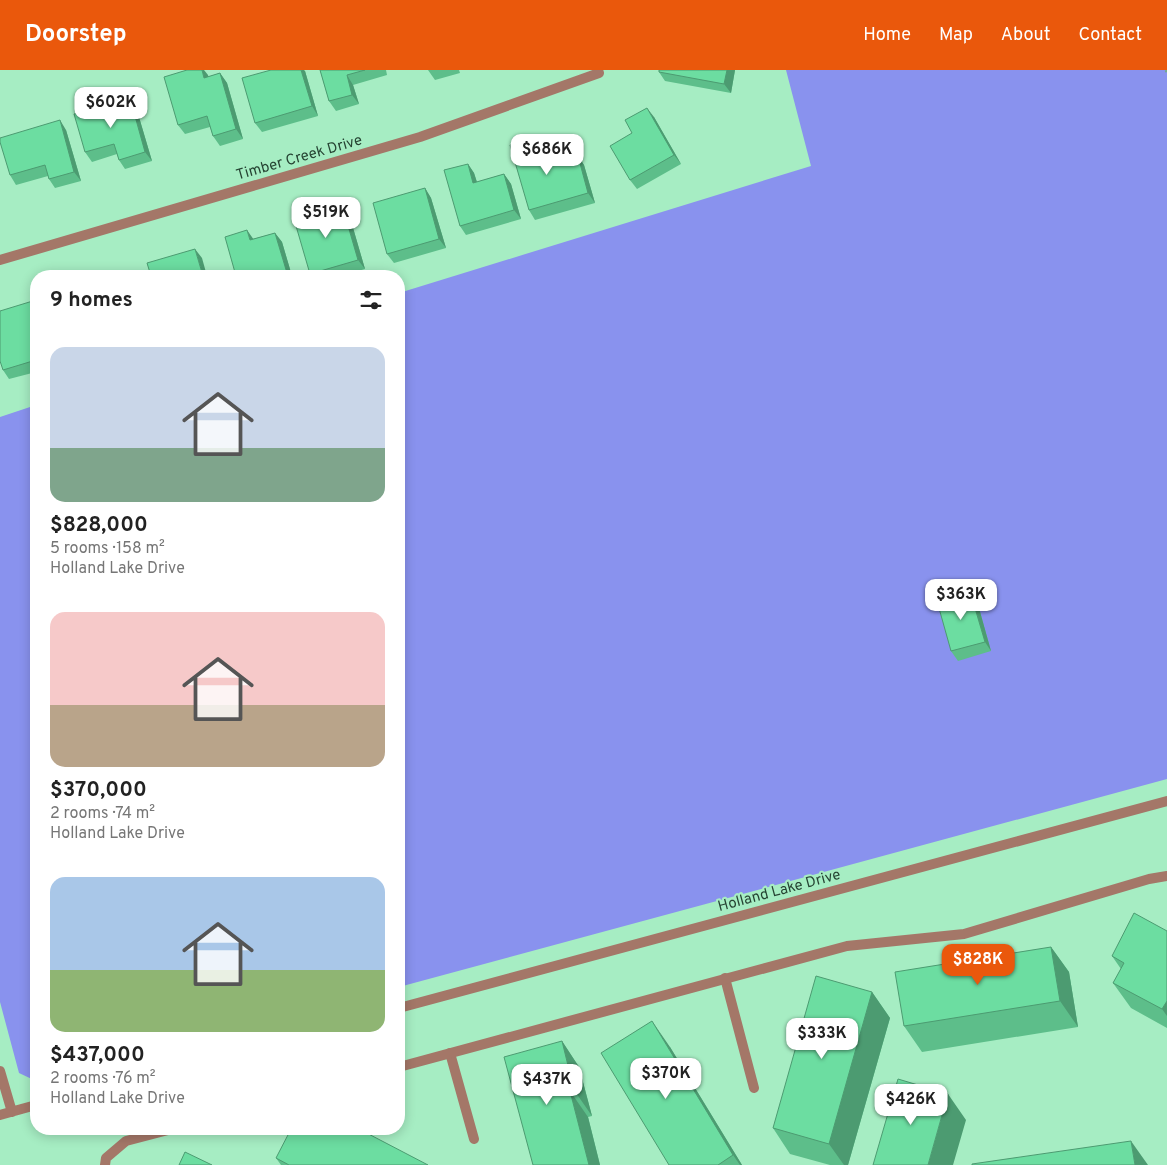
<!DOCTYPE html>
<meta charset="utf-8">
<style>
body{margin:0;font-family:Overpass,sans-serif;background:#f6f6f6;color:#222;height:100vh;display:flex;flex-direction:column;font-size:19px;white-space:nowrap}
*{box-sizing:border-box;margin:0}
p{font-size:16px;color:#767676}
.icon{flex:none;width:28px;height:28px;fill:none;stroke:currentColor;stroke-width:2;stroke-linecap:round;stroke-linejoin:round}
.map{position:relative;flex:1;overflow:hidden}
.sheet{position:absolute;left:30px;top:200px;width:375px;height:865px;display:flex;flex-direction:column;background:#fff;border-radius:20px;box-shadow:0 2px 12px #0003}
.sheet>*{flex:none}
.price{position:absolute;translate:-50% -42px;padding:0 11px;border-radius:10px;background:#fff;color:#222;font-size:16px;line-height:32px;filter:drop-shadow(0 1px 2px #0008)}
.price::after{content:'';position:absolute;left:50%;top:30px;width:15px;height:11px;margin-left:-8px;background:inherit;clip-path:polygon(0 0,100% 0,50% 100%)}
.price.on{background:#ea580c;color:#fff}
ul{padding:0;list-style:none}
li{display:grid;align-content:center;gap:10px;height:265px;padding:0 20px}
li span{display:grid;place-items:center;height:155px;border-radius:15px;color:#555}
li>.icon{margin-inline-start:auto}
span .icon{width:90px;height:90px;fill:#fffc;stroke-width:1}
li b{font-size:21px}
h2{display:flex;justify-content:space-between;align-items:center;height:60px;padding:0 20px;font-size:21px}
header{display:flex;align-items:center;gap:30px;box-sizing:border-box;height:70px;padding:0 25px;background:#ea580c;color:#fff}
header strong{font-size:24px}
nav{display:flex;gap:28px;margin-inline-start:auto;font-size:18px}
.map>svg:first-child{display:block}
.forest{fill:#8992ee}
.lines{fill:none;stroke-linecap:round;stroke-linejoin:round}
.path{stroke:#73aa8a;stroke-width:3;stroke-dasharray:4 4;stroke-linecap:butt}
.service{stroke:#a47768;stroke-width:10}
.minor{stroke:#a47768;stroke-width:10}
.tertiary{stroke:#a47768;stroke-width:10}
.wall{fill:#5dbe8a}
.shaded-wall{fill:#4c9b71}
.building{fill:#6cdda1;stroke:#4c9b71}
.labels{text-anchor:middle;stroke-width:4;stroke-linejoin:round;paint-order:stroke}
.street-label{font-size:15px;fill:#264433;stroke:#a6edc3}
</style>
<header>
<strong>Doorstep</strong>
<nav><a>Home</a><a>Map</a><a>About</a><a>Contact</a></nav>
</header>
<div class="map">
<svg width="1167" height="1095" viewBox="0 0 1167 1095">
<rect width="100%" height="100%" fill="#a6edc3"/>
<path class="forest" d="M 786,0 L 1167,0 L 1167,709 L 399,917 L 399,223 L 811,96 Z
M 36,335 L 36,1011 L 19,1003 L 0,932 L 0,347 Z"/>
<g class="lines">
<path class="path" d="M 1166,0 L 1167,2"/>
<path class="service" d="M 725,908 L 754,1018
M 450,983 L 474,1069"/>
<path class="minor" d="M 0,190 L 420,67 L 599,3 L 598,0
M 399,997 L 847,876 L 964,864 L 1149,809 L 1167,806
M 105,1095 L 106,1088 L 126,1071 L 172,1059"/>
<path class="tertiary" d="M 399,938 L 1167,731
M 0,1001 L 12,1042
M 0,1045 L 36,1035"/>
</g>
<path class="wall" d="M 320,0 L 386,0 L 387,5 L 353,15 L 359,34 L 336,41 L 329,31 Z
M 428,0 L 459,0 L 460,3 L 435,10 Z
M 659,0 L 735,0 L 731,23 L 665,11 L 659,2 Z
M 305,1 L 318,46 L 262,62 L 255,53 Z
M 220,3 L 227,13 L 243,69 L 220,76 L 213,66 L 210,57 L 185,64 L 178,55 L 208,5 L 208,7 Z
M 136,37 L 152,91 L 125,99 L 119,90 L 117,84 L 92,92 L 85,82 Z
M 654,47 L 681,94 L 637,119 L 630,110 L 632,63 Z
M 66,60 L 81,111 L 55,118 L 49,109 L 48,106 L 16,115 L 10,105 Z
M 541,78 L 546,95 L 578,86 L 584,95 L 595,133 L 535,150 L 529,140 Z
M 468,94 L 474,103 L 477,112 L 504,104 L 511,114 L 521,149 L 466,165 L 460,156 Z
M 425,118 L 431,128 L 446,178 L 394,193 L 387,184 Z
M 342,135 L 349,144 L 365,199 L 340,206 L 311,206 L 310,204 Z
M 275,163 L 282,172 L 292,206 L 236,206 L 253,169 Z
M 36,230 L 36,302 L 9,309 L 3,300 Z
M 970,521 L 977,531 L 991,581 L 958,591 L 951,581 Z
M 1167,861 L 1167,958 L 1131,938 L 1113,913 L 1121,899 L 1112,886 Z
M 1051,877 L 1069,902 L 1078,957 L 922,982 L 904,956 Z
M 872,922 L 890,948 L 848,1095 L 830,1095 L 790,1084 L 773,1058 Z
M 562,971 L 579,997 L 592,1046 L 588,1047 L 600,1095 L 533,1095 Z
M 670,977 L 742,1095 L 669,1095 Z
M 276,1088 L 428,1095 L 281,1095 Z"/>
<path class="shaded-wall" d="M 202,0 L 204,0 L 208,5 L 211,17 L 204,8 Z
M 301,0 L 304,0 L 305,1 L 318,46 L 312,36 Z
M 727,0 L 735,0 L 731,23 L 724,14 Z
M 220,3 L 227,13 L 243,69 L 236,59 Z
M 347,5 L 353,15 L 359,34 L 352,25 Z
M 130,28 L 136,37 L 152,91 L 145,82 Z
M 647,38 L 654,47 L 681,94 L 674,85 Z
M 60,50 L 66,60 L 81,111 L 74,102 Z
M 535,68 L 541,78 L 549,105 L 543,96 Z
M 578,86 L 584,95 L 595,133 L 588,123 Z
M 468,94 L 474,103 L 480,122 L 473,113 Z
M 504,104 L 511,114 L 521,149 L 514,140 Z
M 425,118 L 431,128 L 446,178 L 439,169 Z
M 342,135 L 349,144 L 365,199 L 358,190 Z
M 247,160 L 254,170 L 250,170 Z
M 275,163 L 282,172 L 292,206 L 289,206 L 287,203 Z
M 195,179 L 202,188 L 207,206 L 203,206 Z
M 970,521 L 977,531 L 991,581 L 985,572 Z
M 1051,877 L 1069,902 L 1078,957 L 1060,931 Z
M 872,922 L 890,948 L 848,1095 L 844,1095 L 829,1074 Z
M 1167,931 L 1167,946 L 1162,939 Z
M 652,951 L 670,977 L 742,1095 L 740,1095 L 733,1085 Z
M 562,971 L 579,997 L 592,1046 L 574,1020 Z
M 570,1021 L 588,1047 L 600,1095 L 589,1095 Z
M 948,1024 L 966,1050 L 953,1095 L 928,1095 Z
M 1131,1071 L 1148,1095 L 1135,1095 Z"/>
<path class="building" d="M 187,0 L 202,0 L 204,8 L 220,3 L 236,59 L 213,66 L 207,46 L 178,55 L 164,7 Z
M 271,0 L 301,0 L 312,36 L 255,53 L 242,8 Z
M 320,0 L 365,0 L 347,5 L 352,25 L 329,31 Z
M 659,0 L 727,0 L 724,14 L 659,2 Z
M 130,28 L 145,82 L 119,90 L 114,74 L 85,82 L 74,44 Z
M 647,38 L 674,85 L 630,110 L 610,76 L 632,63 L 625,50 Z
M 60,50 L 74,102 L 49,109 L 45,95 L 10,105 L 0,72 L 0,68 Z
M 535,68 L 543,96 L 578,86 L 588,123 L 529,140 L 510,75 Z
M 468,94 L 473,113 L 504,104 L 514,140 L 460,156 L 444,100 Z
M 425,118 L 439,169 L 387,184 L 373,133 Z
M 342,135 L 358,190 L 310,204 L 294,149 Z
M 247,160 L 250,170 L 275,163 L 287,203 L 274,206 L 236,206 L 225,167 Z
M 195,179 L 203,206 L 151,206 L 147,193 Z
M 114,202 L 115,206 L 100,206 Z
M 36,230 L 36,290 L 3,300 L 0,291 L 0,241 Z
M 970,521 L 985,572 L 951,581 L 937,531 Z
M 1134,843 L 1167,861 L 1167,931 L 1162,939 L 1113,913 L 1124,893 L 1112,886 Z
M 1051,877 L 1060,931 L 904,956 L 895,902 Z
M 816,906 L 872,922 L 829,1074 L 773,1058 Z
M 652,951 L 733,1085 L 718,1095 L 669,1095 L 601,983 Z
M 562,971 L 574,1020 L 570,1021 L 589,1095 L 533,1095 L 504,987 Z
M 898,1009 L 948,1024 L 928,1095 L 873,1095 Z
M 291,1059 L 359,1059 L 428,1095 L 289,1095 L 276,1088 Z
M 1131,1071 L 1135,1095 L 972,1095 L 972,1094 Z
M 185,1082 L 212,1095 L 179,1095 Z"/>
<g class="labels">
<g class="street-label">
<text transform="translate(299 87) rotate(-16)" y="5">Timber Creek Drive</text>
<text transform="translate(779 820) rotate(-15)" y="5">Holland Lake Drive</text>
</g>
</g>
</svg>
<b class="price" style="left:111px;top:59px">$602K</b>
<b class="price" style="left:547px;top:106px">$686K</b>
<b class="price" style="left:326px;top:169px">$519K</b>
<b class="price" style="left:961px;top:551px">$363K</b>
<b class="price on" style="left:978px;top:916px">$828K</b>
<b class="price" style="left:822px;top:990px">$333K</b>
<b class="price" style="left:666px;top:1030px">$370K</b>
<b class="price" style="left:547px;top:1036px">$437K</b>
<b class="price" style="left:911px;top:1056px">$426K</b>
<section class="sheet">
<h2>9 homes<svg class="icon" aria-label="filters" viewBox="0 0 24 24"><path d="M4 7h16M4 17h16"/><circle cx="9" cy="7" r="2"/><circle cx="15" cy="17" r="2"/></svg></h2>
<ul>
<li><span style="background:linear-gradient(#c9d6e8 65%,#7fa58c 0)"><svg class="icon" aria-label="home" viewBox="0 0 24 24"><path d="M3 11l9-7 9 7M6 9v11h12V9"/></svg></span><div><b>$828,000</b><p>5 rooms · 158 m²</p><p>Holland Lake Drive</p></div></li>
<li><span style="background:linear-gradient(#f6c9c9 60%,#b9a48a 0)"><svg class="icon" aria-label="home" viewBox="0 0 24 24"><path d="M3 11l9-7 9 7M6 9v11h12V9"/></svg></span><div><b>$370,000</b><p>2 rooms · 74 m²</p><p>Holland Lake Drive</p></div></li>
<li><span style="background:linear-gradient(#a9c7e8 60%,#8fb573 0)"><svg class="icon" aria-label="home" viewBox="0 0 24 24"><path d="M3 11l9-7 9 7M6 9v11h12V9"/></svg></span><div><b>$437,000</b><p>2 rooms · 76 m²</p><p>Holland Lake Drive</p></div></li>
</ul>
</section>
</div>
